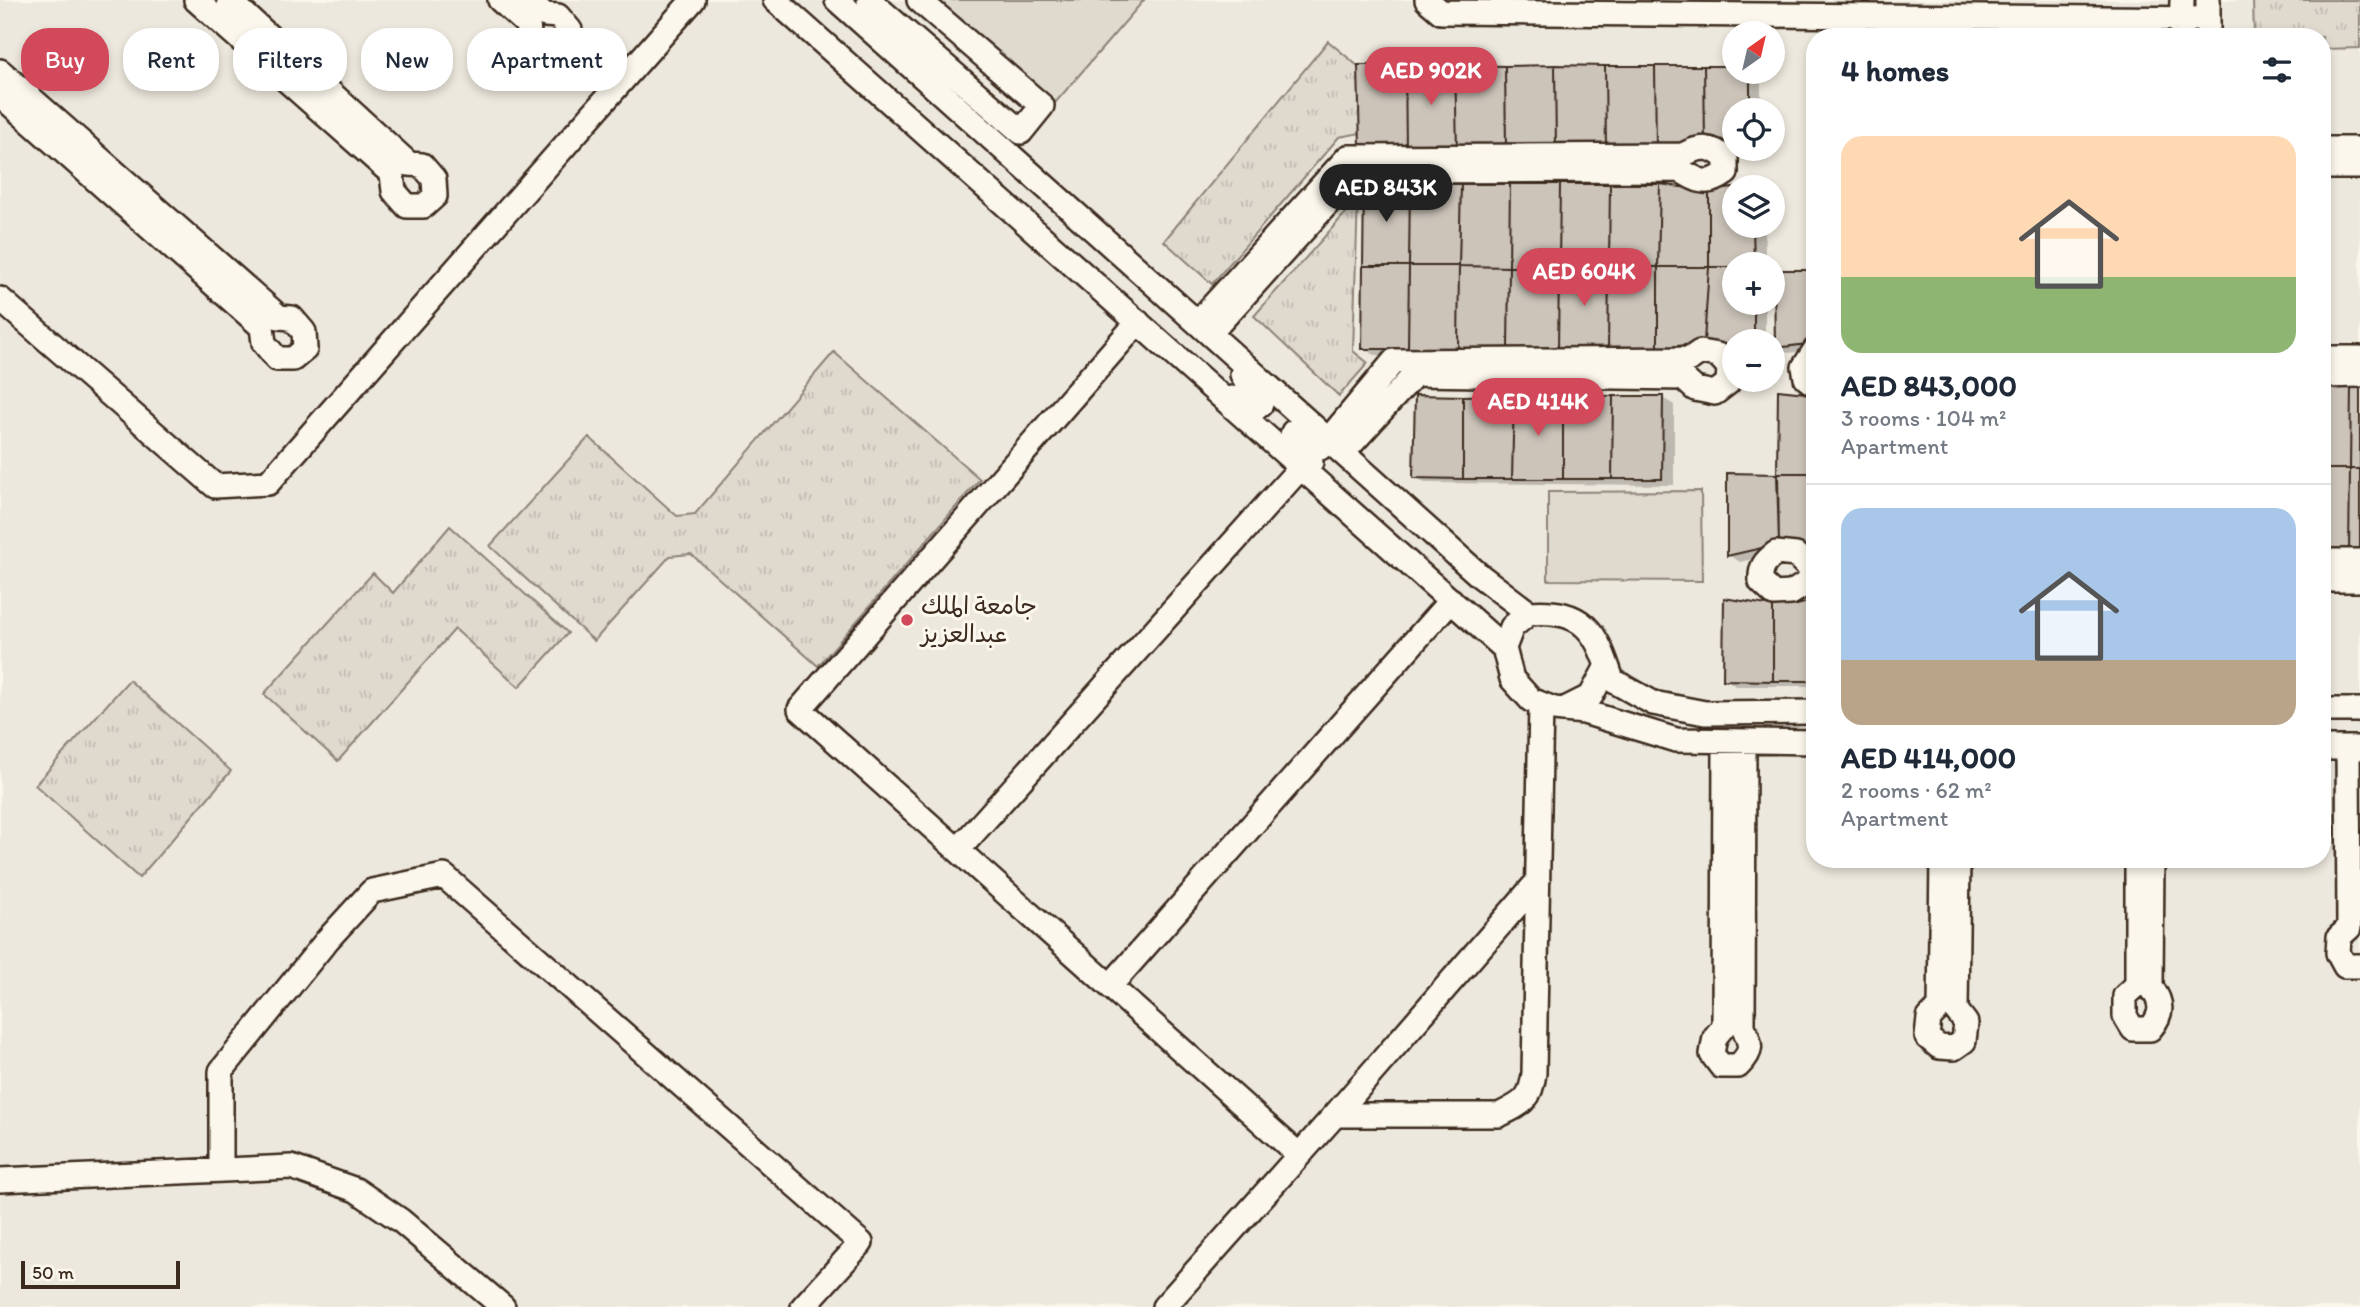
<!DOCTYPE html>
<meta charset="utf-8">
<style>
body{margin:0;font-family:Itim,"Playpen Sans Arabic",sans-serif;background:#f6f6f7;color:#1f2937;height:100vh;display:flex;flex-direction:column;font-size:26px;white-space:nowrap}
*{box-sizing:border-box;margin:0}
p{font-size:23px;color:#747a83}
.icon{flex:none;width:38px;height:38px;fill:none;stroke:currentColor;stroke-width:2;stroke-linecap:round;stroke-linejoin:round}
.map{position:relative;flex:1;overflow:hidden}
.side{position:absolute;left:1806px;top:28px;width:525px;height:840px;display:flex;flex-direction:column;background:#fff;border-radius:28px;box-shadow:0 4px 10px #0003}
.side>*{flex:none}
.banner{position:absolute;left:21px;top:28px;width:665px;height:63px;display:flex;gap:14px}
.needle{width:46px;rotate:34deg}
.fabs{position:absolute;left:1722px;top:21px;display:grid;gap:14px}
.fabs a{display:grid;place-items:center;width:63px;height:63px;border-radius:50%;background:#fff;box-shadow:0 4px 10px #0003;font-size:35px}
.scale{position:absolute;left:21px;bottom:18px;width:159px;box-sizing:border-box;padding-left:7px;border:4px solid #3b2a1e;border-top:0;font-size:19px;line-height:24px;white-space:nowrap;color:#3b2a1e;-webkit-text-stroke:5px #fbf7ec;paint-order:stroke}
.price{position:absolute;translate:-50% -60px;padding:0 16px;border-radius:24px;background:#d1495b;color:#fff;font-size:23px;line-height:46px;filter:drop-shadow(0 2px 4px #0008)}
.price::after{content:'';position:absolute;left:50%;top:42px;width:21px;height:16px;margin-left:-10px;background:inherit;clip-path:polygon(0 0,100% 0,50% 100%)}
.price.on{background:#222;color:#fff}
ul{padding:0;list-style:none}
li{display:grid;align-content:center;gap:14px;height:371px;padding:0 35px}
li+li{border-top:2px solid #e0e1e3}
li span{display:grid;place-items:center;height:217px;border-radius:21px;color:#555}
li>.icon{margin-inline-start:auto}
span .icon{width:126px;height:126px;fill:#fffc;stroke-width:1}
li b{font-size:30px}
h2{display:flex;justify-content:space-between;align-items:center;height:84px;padding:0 35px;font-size:30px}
.tag{padding:0 24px;border-radius:28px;background:#fff;box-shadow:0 4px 10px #0003;font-size:24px;line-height:63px}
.tag.on{background:#d1495b;color:#fff}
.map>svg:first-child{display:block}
.built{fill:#ede8dd;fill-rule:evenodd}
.grass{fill:url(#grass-tufts);stroke:#8d8276;stroke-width:2}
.pitch{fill:#dfd9ce;stroke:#8d8276;stroke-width:2}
.shadow{fill:#0003}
.building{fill:#ccc4b9;stroke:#3b2a1e;stroke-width:2}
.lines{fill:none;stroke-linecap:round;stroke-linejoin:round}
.street-casing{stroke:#3b2a1e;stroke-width:28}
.street{stroke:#fbf7ec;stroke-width:23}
.poi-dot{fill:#d1495b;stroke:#fbf7ec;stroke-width:2.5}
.labels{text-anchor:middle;stroke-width:6;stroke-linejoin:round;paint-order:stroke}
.poi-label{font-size:24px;fill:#3b2a1e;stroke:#fbf7ec;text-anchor:start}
</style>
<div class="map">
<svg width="2360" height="1307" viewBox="0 0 2360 1307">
<defs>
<pattern id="grass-tufts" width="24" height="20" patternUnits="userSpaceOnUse" patternTransform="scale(1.75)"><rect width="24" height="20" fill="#dfd9ce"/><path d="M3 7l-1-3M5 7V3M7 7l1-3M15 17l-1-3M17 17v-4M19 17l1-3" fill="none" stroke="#c0bab0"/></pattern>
</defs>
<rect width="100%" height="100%" fill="#fbf7ec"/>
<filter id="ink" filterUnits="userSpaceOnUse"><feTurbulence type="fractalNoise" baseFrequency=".0143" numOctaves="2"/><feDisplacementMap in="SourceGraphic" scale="14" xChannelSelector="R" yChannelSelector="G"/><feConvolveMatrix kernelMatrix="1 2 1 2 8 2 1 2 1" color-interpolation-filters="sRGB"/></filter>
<g filter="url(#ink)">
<path class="built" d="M 0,0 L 2360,0 L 2360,1307 L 0,1307 ZM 1734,33 L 1773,33 L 1773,72 L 1734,72 ZM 1815,37 L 2322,37 L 2322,859 L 1815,859 ZM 1734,110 L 1773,110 L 1773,149 L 1734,149 ZM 1734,187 L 1773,187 L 1773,226 L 1734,226 ZM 1734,264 L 1773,264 L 1773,303 L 1734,303 ZM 1734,341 L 1773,341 L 1773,380 L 1734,380 Z"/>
<path class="grass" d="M 2253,0 L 2360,0 L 2360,48 L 2322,49 L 2322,37 L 2254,37 Z
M 1328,41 L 1359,67 L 1361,133 L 1339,137 L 1212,284 L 1164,241 Z
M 1358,199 L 1353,351 L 1368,363 L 1339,396 L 1254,316 Z
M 834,352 L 980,479 L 818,666 L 691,554 L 670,556 L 594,641 L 490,546 L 589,437 L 677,516 L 695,514 Z
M 450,526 L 568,633 L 519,687 L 455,629 L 338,761 L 264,694 L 373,573 L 393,593 Z
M 129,680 L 231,771 L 139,878 L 35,785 Z"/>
<path class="pitch" d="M 936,0 L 1144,0 L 1055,103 Z
M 1701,491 L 1702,581 L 1548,580 L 1548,492 Z"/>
<path class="shadow" d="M 1360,67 L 1734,68 L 1734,72 L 1756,72 L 1761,74 L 1761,110 L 1734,110 L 1734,149 L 1761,149 L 1761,154 L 1718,148 Z
M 1734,189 L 1734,226 L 1765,226 L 1765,264 L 1734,264 L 1734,303 L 1765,303 L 1765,341 L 1734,341 L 1734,351 L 1716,348 L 1670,355 L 1375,355 L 1363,348 L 1709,193 Z
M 1815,272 L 1815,350 L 1788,353 L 1777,347 Z
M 1815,396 L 1815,552 L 1792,550 L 1740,562 L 1728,555 L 1729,475 L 1779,475 Z
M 1663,398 L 1674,405 L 1674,485 L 1426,483 L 1415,477 Z
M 1815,602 L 1815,686 L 1736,686 L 1725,679 L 1773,608 L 1797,607 Z"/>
<path class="building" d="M 1358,65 L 1405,65 L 1406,148 L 1360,148 Z
M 1405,65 L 1455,65 L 1457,148 L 1406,148 Z
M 1455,65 L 1505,66 L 1506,148 L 1457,148 Z
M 1555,65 L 1556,148 L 1506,148 L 1505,66 Z
M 1555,65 L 1605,66 L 1606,149 L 1556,148 Z
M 1605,66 L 1655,66 L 1656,149 L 1606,149 Z
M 1655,66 L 1704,66 L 1705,142 L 1656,149 Z
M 1704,66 L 1734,66 L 1734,72 L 1750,72 L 1750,110 L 1734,110 L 1734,146 L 1705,142 Z
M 1364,183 L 1410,183 L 1409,266 L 1363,266 Z
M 1410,183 L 1461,184 L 1459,266 L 1409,266 Z
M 1461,184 L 1510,184 L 1509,267 L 1459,266 Z
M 1510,184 L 1560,184 L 1559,267 L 1509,267 Z
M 1560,184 L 1610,184 L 1609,267 L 1559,267 Z
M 1610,184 L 1660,184 L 1658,267 L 1609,267 Z
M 1660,184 L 1709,191 L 1709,267 L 1658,267 Z
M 1734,188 L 1734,226 L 1753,226 L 1754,264 L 1734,264 L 1734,267 L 1709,267 L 1709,191 Z
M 1363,266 L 1409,266 L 1408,349 L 1362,349 Z
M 1409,266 L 1459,266 L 1458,349 L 1408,349 Z
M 1459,266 L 1509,267 L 1508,349 L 1458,349 Z
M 1509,267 L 1559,267 L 1558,349 L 1508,349 Z
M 1559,267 L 1609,267 L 1608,350 L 1558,349 Z
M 1609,267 L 1658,267 L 1658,349 L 1608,350 Z
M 1658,267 L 1709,267 L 1704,342 L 1658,349 Z
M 1709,267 L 1734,267 L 1734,303 L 1754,303 L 1754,341 L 1734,341 L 1734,347 L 1704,342 Z
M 1774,270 L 1815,270 L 1815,343 L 1775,348 Z
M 2322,386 L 2351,386 L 2350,469 L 2322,469 Z
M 2351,386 L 2360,386 L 2360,469 L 2350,469 Z
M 1778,390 L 1815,394 L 1815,473 L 1777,473 Z
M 1415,395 L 1463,396 L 1463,479 L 1413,478 Z
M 1514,395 L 1512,479 L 1463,479 L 1463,396 Z
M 1514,395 L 1563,396 L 1563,479 L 1512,479 Z
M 1563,396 L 1613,396 L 1612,479 L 1563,479 Z
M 1613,396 L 1663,396 L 1662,479 L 1612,479 Z
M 2322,469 L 2350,469 L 2349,552 L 2322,552 Z
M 2350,469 L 2360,469 L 2360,552 L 2349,552 Z
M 1727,473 L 1777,474 L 1779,544 L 1727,556 Z
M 1778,473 L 1815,473 L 1815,551 L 1803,547 L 1779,544 Z
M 1724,598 L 1773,606 L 1773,681 L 1723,680 Z
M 1815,600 L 1815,681 L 1773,681 L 1773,606 L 1797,605 Z"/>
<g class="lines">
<defs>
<path id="street" d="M 196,0 L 392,174 L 394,191 L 407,206 L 424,206 L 435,196 L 434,179 L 422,165 L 409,164 L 229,0
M 500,0 L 528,25 L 530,41 L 543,56 L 559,57 L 571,46 L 570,30 L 558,16 L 545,15 L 528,0
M 775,0 L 1504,648 L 1512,679 L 1531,700 L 1554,709 L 1584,712 L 1676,740 L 1815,742
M 837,0 L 1479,575 L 1529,613 C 1585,609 1596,631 1612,680 L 1653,703 L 1705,713 L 1815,712
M 869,0 L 1021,132 L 1042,106 L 919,0
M 1427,0 L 1441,12 L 2208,19
M 2181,37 L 2182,0
M 2208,37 L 2208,0
M 0,71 L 279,317 L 292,318 L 304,332 L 305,349 L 293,359 L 277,359 L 264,343 L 262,327 L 0,95
M 2322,149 L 2360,149
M 2322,167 L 2360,167
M 0,299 L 215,486 L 268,483 L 693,0
M 1138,322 L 800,709 L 1299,1155
M 1198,322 L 1348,157 L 1683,155 C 1700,146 1712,145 1726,159 L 1726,173 C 1707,187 1698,181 1680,170 L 1357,171 L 1210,333
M 1815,350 L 1804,367 L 1806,378 L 1815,385
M 2322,358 L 2360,358
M 2322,376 L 2360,375
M 1232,398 L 1245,409 L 1254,410 L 1261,404 C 1256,393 1246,386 1242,374
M 1328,440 L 1394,361 L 1690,359 L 1700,352 L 1718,355 L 1729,367 L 1728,383 L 1715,393 L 1695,389 L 1683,378 L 1415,374 L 1343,453
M 1311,462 L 1291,439 L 1293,432 L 1302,432 L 1320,448
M 2322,561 L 2360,561
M 1815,567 L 1808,567 L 1796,555 L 1776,553 C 1764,562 1760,567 1761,582 L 1774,594 L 1791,593 L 1807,583 L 1815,583
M 2322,580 L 2360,580
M 1504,648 L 1512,627 L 1529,613
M 1563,710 L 1591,696 L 1607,666
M 2322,710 L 2360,710
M 1725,741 L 1724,1026 L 1715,1037 L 1712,1054 L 1721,1066 L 1738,1066 C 1754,1051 1751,1045 1743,1026 L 1744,741
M 2322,748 L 2360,748
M 2348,748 L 2349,928 L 2339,937 L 2338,953 L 2345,966 L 2360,966
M 958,850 L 1301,467
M 1942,859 L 1940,1007 L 1929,1018 L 1927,1037 L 1939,1047 L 1954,1048 L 1964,1041 L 1966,1023 L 1956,1010 L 1958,859
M 2137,859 L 2137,985 L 2125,996 L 2125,1016 L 2133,1029 L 2150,1029 C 2163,1014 2163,1003 2151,987 L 2152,859
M 1110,986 L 1451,600
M 1335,1115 L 1499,1115 C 1523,1103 1531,1100 1534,1073 L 1541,704
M 221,1169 L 221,1071 L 328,939 L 372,891 L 444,876 L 861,1243 L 803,1307
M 0,1180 L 291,1167 L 356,1190 L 400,1220 L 503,1307
M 1164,1307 L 1335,1115 L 1538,881"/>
</defs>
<use href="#street" class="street-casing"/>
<use href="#street" class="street"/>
</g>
</g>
<circle class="poi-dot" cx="907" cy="620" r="7"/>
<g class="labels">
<g class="poi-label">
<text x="921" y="614">جامعة الملك<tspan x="921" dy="28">عبدالعزيز</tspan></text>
</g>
</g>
</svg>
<div class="fabs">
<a><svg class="needle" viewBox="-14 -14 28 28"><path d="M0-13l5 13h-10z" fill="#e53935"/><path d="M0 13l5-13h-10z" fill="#747a83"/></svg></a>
<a><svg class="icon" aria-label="locate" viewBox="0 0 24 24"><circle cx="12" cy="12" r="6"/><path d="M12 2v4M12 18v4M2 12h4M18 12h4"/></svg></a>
<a><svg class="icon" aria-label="layers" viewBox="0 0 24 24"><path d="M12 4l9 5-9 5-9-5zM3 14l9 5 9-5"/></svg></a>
<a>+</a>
<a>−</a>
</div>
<div class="scale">50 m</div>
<b class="price" style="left:1431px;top:107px">AED 902K</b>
<b class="price on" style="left:1386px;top:224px">AED 843K</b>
<b class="price" style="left:1584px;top:308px">AED 604K</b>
<b class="price" style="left:1538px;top:438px">AED 414K</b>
<div class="banner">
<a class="tag on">Buy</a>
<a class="tag">Rent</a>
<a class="tag">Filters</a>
<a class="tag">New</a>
<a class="tag">Apartment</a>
</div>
<section class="side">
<h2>4 homes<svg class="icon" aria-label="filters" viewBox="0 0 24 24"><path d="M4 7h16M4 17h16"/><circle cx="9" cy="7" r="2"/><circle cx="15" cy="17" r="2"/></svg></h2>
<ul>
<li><span style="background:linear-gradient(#ffd9b3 65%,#8fb573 0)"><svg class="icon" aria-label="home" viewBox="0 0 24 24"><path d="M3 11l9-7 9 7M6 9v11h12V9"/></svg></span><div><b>AED 843,000</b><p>3 rooms · 104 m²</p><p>Apartment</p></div></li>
<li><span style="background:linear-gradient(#a9c7e8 70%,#b9a48a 0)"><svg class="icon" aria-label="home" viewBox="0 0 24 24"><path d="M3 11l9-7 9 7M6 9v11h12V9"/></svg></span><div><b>AED 414,000</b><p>2 rooms · 62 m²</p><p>Apartment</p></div></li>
</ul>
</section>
</div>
